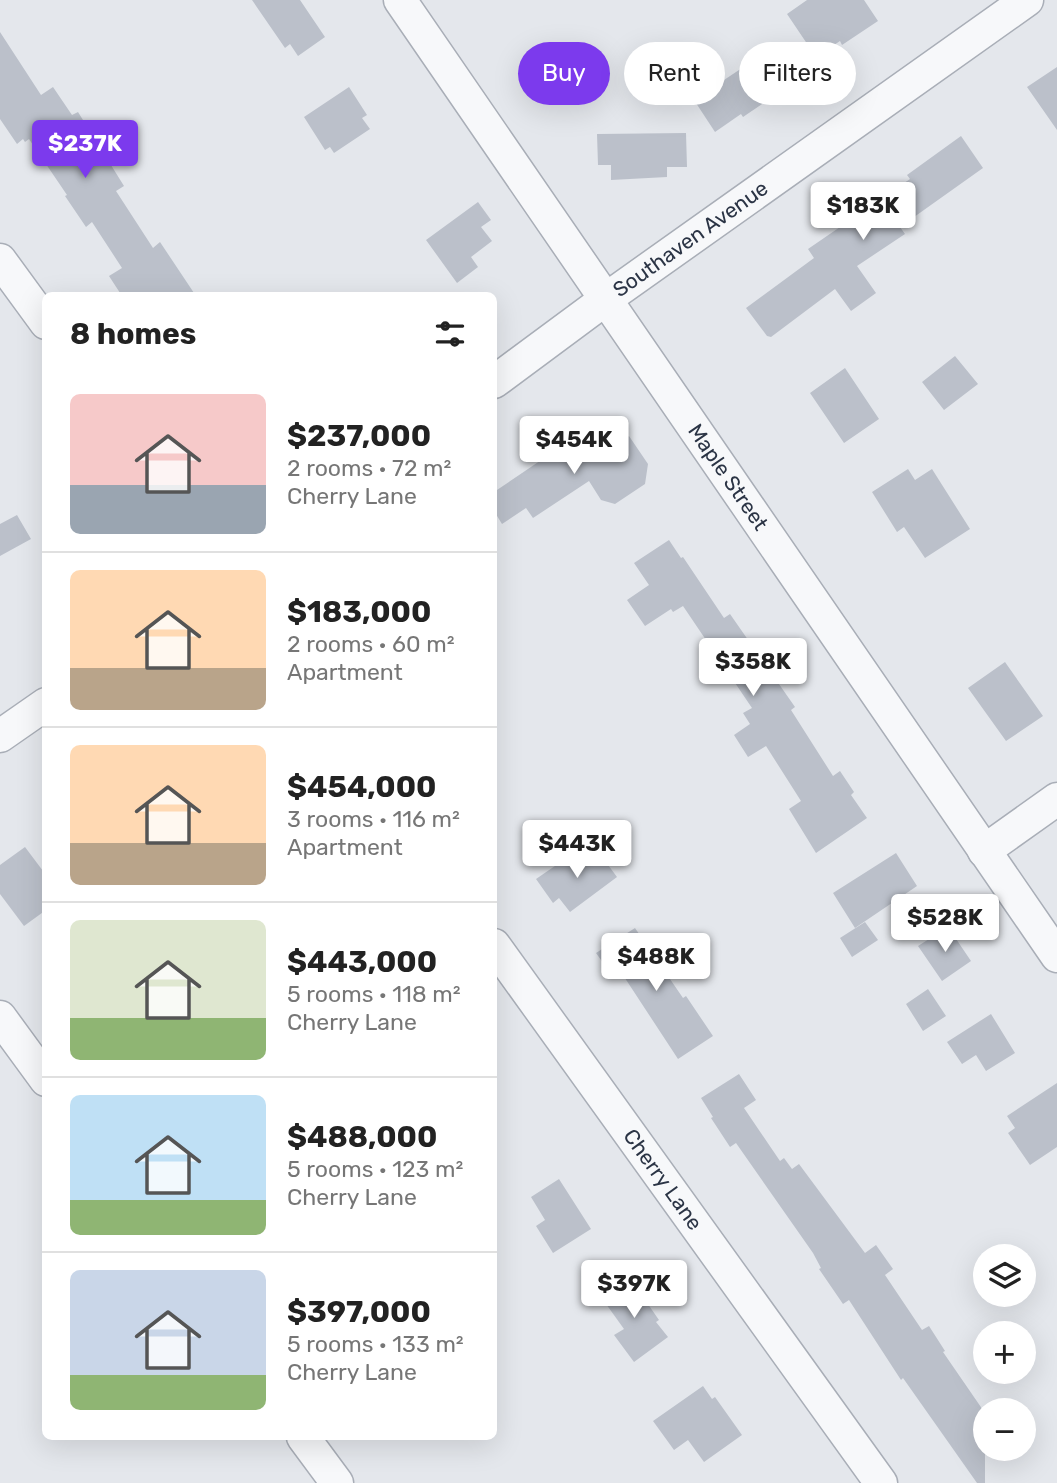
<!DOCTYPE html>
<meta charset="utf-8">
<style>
body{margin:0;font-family:Rubik,sans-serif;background:#f2f2f2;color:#222;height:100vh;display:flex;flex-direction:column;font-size:26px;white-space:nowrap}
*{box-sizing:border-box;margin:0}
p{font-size:23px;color:#767676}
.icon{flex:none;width:38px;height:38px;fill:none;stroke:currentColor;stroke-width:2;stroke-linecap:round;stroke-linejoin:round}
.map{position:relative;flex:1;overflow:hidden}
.details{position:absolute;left:42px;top:292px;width:455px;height:1148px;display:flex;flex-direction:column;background:#fff;border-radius:10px;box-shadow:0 7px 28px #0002}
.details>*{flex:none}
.top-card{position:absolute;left:518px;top:42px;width:434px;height:63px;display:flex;gap:14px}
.fabs{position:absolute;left:973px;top:1244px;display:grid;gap:14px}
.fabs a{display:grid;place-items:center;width:63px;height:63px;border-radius:50%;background:#fff;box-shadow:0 7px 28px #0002;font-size:35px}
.price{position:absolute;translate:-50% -60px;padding:0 16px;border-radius:7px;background:#fff;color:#222;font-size:23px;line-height:46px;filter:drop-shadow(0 2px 4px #0008)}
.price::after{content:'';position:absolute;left:50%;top:42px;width:21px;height:16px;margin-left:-10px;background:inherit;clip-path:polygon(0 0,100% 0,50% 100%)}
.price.on{background:#7c3aed;color:#fff}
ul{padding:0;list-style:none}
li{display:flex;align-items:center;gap:21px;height:175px;padding:0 28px}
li+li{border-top:2px solid #e0e0e0}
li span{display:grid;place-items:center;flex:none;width:196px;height:140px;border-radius:10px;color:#555}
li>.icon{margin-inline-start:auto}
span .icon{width:84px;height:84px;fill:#fffc;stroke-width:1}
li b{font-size:30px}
h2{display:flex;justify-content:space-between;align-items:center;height:84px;padding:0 28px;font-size:30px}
.pill{padding:0 24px;border-radius:32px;background:#fff;box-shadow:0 7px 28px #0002;font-size:24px;line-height:63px}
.pill.on{background:#7c3aed;color:#fff}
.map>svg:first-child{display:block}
.building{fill:#bbc0ca}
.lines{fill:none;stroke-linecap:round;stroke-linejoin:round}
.minor-casing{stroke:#a9aeb7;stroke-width:35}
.minor{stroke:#f7f8fa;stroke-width:32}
.labels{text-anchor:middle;stroke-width:5;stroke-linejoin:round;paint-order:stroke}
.street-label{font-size:21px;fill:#2b3445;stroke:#f4f6f9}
</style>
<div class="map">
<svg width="1057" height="1483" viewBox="0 0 1057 1483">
<rect width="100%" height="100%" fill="#e4e7ec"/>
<path class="building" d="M 252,0 L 300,0 L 325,37 L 298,56 L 290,44 L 285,48 Z
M 807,0 L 864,0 L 878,21 L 842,45 L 840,41 L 816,57 L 787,14 Z
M 0,32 L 41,95 L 53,87 L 72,115 L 78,112 L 124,186 L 116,191 L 153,248 L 160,242 L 196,296 L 122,296 L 109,276 L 122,268 L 92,222 L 86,227 L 65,196 L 67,195 L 29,139 L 25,142 L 23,139 L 17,144 L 0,119 Z
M 754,60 L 777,94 L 743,117 L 741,114 L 715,132 L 694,100 Z
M 1057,67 L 1057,130 L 1027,87 Z
M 349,87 L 367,115 L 362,118 L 370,129 L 334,153 L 330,147 L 325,150 L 304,117 Z
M 686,133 L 687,167 L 667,167 L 667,177 L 611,180 L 611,165 L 598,165 L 597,134 Z
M 961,136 L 983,168 L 900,227 L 905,234 L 857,266 L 876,293 L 851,311 L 835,289 L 771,337 L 767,336 L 746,308 L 814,258 L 808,249 L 910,179 L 907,175 Z
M 478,202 L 491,220 L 481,227 L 492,241 L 471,257 L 478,267 L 457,283 L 426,240 Z
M 955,356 L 978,384 L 944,410 L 922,382 Z
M 845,368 L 879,419 L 844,443 L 810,393 Z
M 593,425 L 609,449 L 629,436 L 648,464 L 645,484 L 615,504 L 601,500 L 589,481 L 533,518 L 526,508 L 502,524 L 494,511 L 494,492 Z
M 908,469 L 915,480 L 932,469 L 970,529 L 925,558 L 904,527 L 897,532 L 872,492 Z
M 17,515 L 31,539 L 0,556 L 0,524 Z
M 669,540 L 681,558 L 683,557 L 724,618 L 730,614 L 795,707 L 791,710 L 833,776 L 840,771 L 854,792 L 851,795 L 867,818 L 816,853 L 789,809 L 801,801 L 766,746 L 748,757 L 734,735 L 750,724 L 743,713 L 752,708 L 683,606 L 673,612 L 671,609 L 645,626 L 627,600 L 649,585 L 634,563 Z
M 1005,662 L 1043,716 L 1006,741 L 968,688 Z
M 25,847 L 46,875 L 46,910 L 24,926 L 0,894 L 0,865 Z
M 597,850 L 617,877 L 570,912 L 559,898 L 553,903 L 536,879 L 568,857 L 575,866 Z
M 896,853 L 917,886 L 855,928 L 833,893 Z
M 865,922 L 878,940 L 852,957 L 840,938 Z
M 948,927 L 971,961 L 942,981 L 918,946 Z
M 635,928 L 683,998 L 686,996 L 713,1036 L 678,1059 L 619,969 L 611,974 L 596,953 Z
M 928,989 L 946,1016 L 923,1031 L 906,1004 Z
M 991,1014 L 1015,1053 L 986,1071 L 976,1055 L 962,1064 L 947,1042 Z
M 739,1074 L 756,1100 L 744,1108 L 780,1161 L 784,1158 L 792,1169 L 799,1164 L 865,1253 L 876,1245 L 893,1269 L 885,1275 L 922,1330 L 929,1326 L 945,1351 L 943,1352 L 985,1413 L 985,1483 L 977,1483 L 903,1378 L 901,1380 L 849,1300 L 843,1304 L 819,1269 L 821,1268 L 813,1253 L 736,1143 L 730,1147 L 711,1118 L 713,1117 L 701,1098 Z
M 1057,1083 L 1057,1147 L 1030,1165 L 1008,1133 L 1015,1128 L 1007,1116 Z
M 559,1179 L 591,1229 L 553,1253 L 536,1226 L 545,1220 L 531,1197 Z
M 629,1277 L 659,1320 L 656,1322 L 668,1337 L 634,1362 L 614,1335 L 624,1329 L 601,1297 Z
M 703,1386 L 712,1399 L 715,1397 L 742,1435 L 704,1462 L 688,1440 L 674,1450 L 653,1421 Z"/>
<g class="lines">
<defs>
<g id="minor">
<path id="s1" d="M 400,0 L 1057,956"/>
<path d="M 0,260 L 46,323"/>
<path id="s2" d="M 494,382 L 606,299 L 1027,0"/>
<path d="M 0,736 L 46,704"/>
<path d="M 984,851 L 1057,799"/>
<path id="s3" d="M 494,945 L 881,1483"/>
<path d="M 0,1017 L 46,1080"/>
<path d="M 303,1437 L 337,1483"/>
</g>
</defs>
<use href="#minor" class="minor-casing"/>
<use href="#minor" class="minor"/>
</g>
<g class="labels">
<g class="street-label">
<text dy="7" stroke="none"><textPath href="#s2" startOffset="243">Southaven Avenue</textPath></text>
<text dy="7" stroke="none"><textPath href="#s1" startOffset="579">Maple Street</textPath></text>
<text dy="7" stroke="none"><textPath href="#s3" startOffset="289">Cherry Lane</textPath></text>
</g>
</g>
</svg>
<div class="fabs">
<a><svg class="icon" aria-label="layers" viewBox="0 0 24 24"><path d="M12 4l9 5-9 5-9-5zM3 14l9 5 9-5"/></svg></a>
<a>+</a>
<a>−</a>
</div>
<b class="price on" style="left:85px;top:180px">$237K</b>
<b class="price" style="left:863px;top:242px">$183K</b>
<b class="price" style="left:574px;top:476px">$454K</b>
<b class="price" style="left:753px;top:698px">$358K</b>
<b class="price" style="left:577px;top:880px">$443K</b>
<b class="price" style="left:945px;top:954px">$528K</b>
<b class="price" style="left:656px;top:993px">$488K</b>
<b class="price" style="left:634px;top:1320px">$397K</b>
<div class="top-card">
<a class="pill on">Buy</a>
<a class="pill">Rent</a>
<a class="pill">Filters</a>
</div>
<section class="details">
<h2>8 homes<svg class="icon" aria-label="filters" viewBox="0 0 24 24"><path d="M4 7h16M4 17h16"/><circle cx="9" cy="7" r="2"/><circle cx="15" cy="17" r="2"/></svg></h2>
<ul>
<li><span style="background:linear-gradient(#f6c9c9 65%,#9aa5b1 0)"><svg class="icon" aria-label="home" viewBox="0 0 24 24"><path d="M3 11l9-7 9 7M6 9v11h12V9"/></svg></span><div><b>$237,000</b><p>2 rooms · 72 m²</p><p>Cherry Lane</p></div></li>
<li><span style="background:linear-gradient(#ffd9b3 70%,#b9a48a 0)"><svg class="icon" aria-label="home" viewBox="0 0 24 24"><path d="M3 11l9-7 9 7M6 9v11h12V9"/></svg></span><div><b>$183,000</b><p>2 rooms · 60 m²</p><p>Apartment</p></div></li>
<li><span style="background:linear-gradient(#ffd9b3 70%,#b9a48a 0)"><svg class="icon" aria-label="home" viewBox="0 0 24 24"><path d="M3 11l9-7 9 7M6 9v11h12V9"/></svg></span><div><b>$454,000</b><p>3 rooms · 116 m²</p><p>Apartment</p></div></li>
<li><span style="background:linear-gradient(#dfe7d0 70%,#8fb573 0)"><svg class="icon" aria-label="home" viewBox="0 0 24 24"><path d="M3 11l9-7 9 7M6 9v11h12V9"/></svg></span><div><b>$443,000</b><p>5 rooms · 118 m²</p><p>Cherry Lane</p></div></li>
<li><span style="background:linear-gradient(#bfe0f5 75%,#8fb573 0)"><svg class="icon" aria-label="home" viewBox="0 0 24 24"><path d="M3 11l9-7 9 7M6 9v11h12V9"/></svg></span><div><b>$488,000</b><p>5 rooms · 123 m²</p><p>Cherry Lane</p></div></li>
<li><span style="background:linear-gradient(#c9d6e8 75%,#8fb573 0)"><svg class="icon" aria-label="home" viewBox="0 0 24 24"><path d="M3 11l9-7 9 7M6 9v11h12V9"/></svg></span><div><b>$397,000</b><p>5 rooms · 133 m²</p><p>Cherry Lane</p></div></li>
</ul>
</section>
</div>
